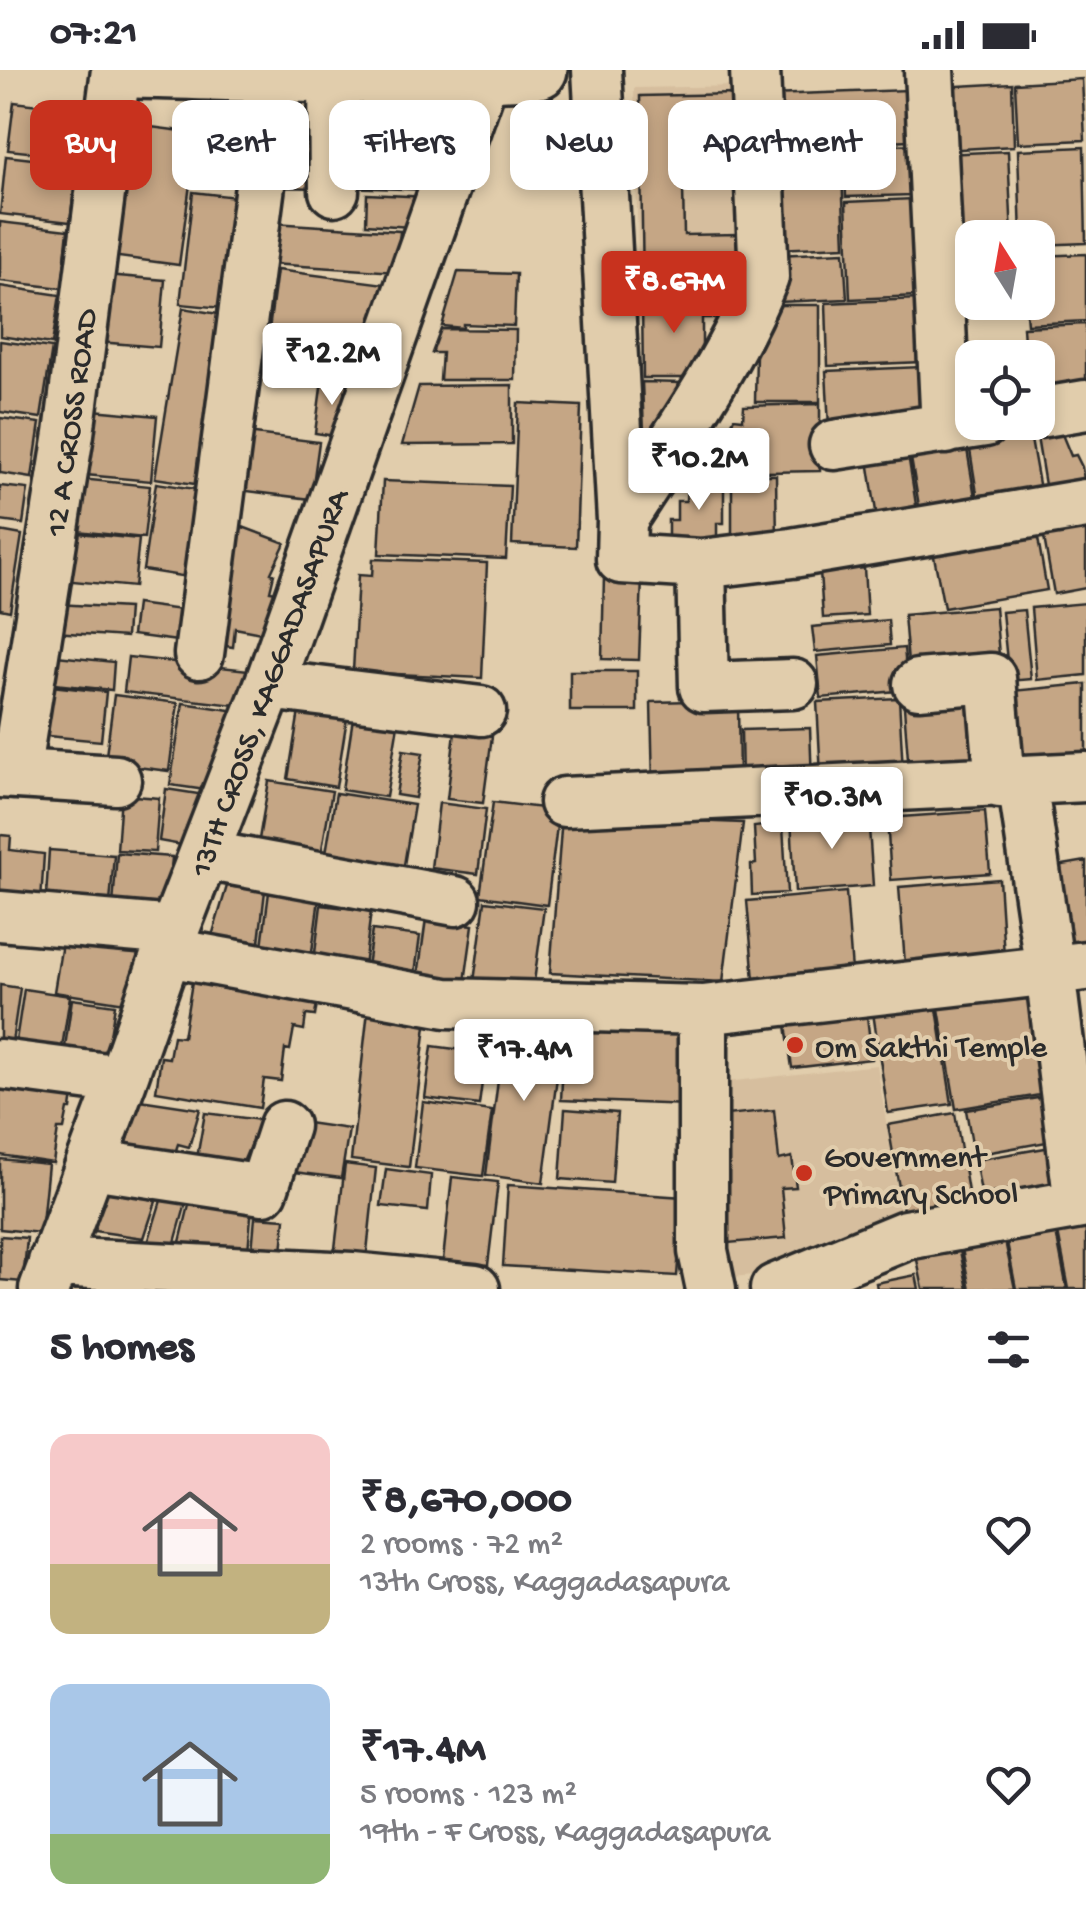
<!DOCTYPE html>
<meta charset="utf-8">
<style>
body{margin:0;font-family:"Gochi Hand",sans-serif;background:#f2f2f3;color:#2b2b33;height:100vh;display:flex;flex-direction:column;font-size:38px;white-space:nowrap}
*{box-sizing:border-box;margin:0}
p{font-size:32px;color:#7c7c81}
.icon{flex:none;width:55px;height:55px;fill:none;stroke:currentColor;stroke-width:2;stroke-linecap:round;stroke-linejoin:round}
.map{position:relative;height:1219px;overflow:hidden}
.drawer{display:flex;flex-direction:column;background:#fff;flex:1}
.drawer>*{flex:none}
.top-card{position:absolute;left:30px;top:30px;width:1028px;height:90px;display:flex;gap:20px}
.needle{width:65px;rotate:349deg}
.buttons{position:absolute;left:955px;top:150px;display:grid;gap:20px}
.buttons a{display:grid;place-items:center;width:100px;height:100px;border-radius:20px;background:#fff;box-shadow:0 5px 15px #0003;font-size:50px}
.price{position:absolute;translate:-50% -85px;padding:0 22px;border-radius:10px;background:#fff;color:#222;font-size:32px;line-height:65px;filter:drop-shadow(0 2px 5px #0008)}
.price::after{content:'';position:absolute;left:50%;top:60px;width:30px;height:22px;margin-left:-15px;background:inherit;clip-path:polygon(0 0,100% 0,50% 100%)}
.price.selected{background:#c8321e;color:#fff}
ul{padding:0;list-style:none}
li{display:flex;align-items:center;gap:30px;height:250px;padding:0 50px}
li span{display:grid;place-items:center;flex:none;width:280px;height:200px;border-radius:20px;color:#555}
li>.icon{margin-inline-start:auto}
span .icon{width:120px;height:120px;fill:#fffc;stroke-width:1}
li b{font-size:42px}
h2{display:flex;justify-content:space-between;align-items:center;height:120px;padding:0 50px;font-size:42px}
.chip{padding:0 35px;border-radius:20px;background:#fff;box-shadow:0 5px 15px #0003;font-size:35px;line-height:90px}
.chip.selected{background:#c8321e;color:#fff}
.status{display:flex;justify-content:space-between;align-items:center;height:70px;padding:0 50px;background:#fff;direction:ltr}
.status svg{height:28px;fill:currentColor}
.map>svg:first-child{display:block}
.built{fill:#d6be9e}
.building{fill:#c5a685;stroke:#2b2b2b;stroke-width:2.5}
.lines{fill:none;stroke-linecap:round;stroke-linejoin:round}
.minor-casing{stroke:#2b2b2b;stroke-width:55}
.major-casing{stroke:#2b2b2b;stroke-width:62}
.minor{stroke:#e1cdac;stroke-width:48}
.major{stroke:#e1cdac;stroke-width:55}
.poi-dot{fill:#c8321e;stroke:#e1cdac;stroke-width:4}
.labels{text-anchor:middle;stroke-width:8;stroke-linejoin:round;paint-order:stroke}
.street-label{font-size:32px;fill:#2b2b2b;stroke:#e1cdac}
.poi-label{font-size:32px;fill:#2b2b2b;stroke:#e1cdac;text-anchor:start}
</style>
<div class="status"><b>07:21</b><svg viewBox="0 0 49 12"><path d="M0 12V9h3v3zM5 12V6h3v6zM10 12V3h3v9zM15 12V0h3v12zM26 1h20v11H26zM47 4h2v5h-2z"/></svg></div>
<div class="map">
<svg width="1086" height="1219" viewBox="0 0 1086 1219">
<rect width="100%" height="100%" fill="#e1cdac"/>
<filter id="ink" filterUnits="userSpaceOnUse"><feTurbulence type="fractalNoise" baseFrequency=".01" numOctaves="2"/><feDisplacementMap in="SourceGraphic" scale="20" xChannelSelector="R" yChannelSelector="G"/><feConvolveMatrix kernelMatrix="1 2 1 2 8 2 1 2 1" color-interpolation-filters="sRGB"/></filter>
<g filter="url(#ink)">
<path class="built" d="M 742,16 L 747,224 L 639,227 L 634,18 Z
M 877,995 L 901,1145 L 753,1205 L 722,1208 L 717,1013 Z"/>
<path class="building" d="M 1082,9 L 1085,70 L 1018,73 L 1015,13 Z
M 1012,13 L 1014,76 L 943,80 L 940,17 Z
M 908,20 L 910,70 L 771,76 L 769,25 Z
M 736,24 L 737,68 L 682,69 L 684,165 L 739,164 L 740,214 L 643,217 L 640,26 Z
M 14,32 L 89,41 L 84,88 L 8,80 Z
M 273,45 L 324,47 L 322,118 L 270,117 Z
M 344,48 L 436,49 L 434,120 L 342,117 Z
M 128,54 L 197,63 L 179,195 L 111,186 Z
M 205,54 L 250,59 L 245,111 L 199,106 Z
M 911,74 L 913,125 L 846,127 L 844,78 Z
M 841,77 L 845,176 L 775,179 L 771,80 Z
M 1084,77 L 1086,173 L 1038,175 L 1038,168 L 1021,168 L 1018,80 Z
M 1008,81 L 1012,168 L 972,168 L 972,184 L 948,185 L 944,84 Z
M 6,86 L 77,94 L 70,152 L 0,144 Z
M 193,122 L 245,128 L 233,239 L 180,234 Z
M 367,124 L 428,127 L 426,158 L 366,154 Z
M 913,129 L 917,226 L 850,229 L 846,132 Z
M 0,152 L 68,160 L 62,218 L 0,211 Z
M 273,153 L 400,161 L 397,202 L 270,194 Z
M 844,182 L 847,229 L 778,232 L 776,185 Z
M 1086,184 L 1086,251 L 1027,254 L 1025,232 L 1038,232 L 1038,186 Z
M 972,187 L 972,232 L 1019,232 L 1019,236 L 949,239 L 946,188 Z
M 277,200 L 384,214 L 386,208 L 402,210 L 364,310 L 264,297 Z
M 458,202 L 516,204 L 514,256 L 463,254 L 463,258 L 442,256 Z
M 106,205 L 165,210 L 159,277 L 99,272 Z
M 0,216 L 60,225 L 52,274 L 0,266 Z
M 716,228 L 716,248 L 702,248 L 702,295 L 697,308 L 643,308 L 642,229 Z
M 919,229 L 922,292 L 828,296 L 826,233 Z
M 780,235 L 820,235 L 820,332 L 755,332 L 756,282 Z
M 183,238 L 236,247 L 208,416 L 155,408 Z
M 1086,254 L 1086,321 L 1038,324 L 1038,288 L 1025,288 L 1023,257 Z
M 441,259 L 516,260 L 515,310 L 440,310 L 442,283 L 432,283 Z
M 0,271 L 52,278 L 41,348 L 0,342 Z
M 922,297 L 925,353 L 829,357 L 826,301 Z
M 322,310 L 350,314 L 342,367 L 315,363 Z
M 642,312 L 682,313 L 645,388 Z
M 512,315 L 512,374 L 402,375 L 419,316 Z
M 518,333 L 581,336 L 576,477 L 512,474 Z
M 820,334 L 820,401 L 719,403 L 719,380 L 734,348 L 743,349 L 744,336 Z
M 82,339 L 157,346 L 151,411 L 75,404 Z
M 0,348 L 40,353 L 32,408 L 0,403 Z
M 1059,357 L 1071,386 L 1076,385 L 1082,397 L 1085,415 L 1046,421 L 1036,361 Z
M 247,363 L 319,372 L 311,429 L 239,420 Z
M 1030,364 L 1041,425 L 979,436 L 969,374 Z
M 965,367 L 976,433 L 920,442 L 909,376 Z
M 907,378 L 917,441 L 877,448 L 867,384 Z
M 732,405 L 776,405 L 777,474 L 732,474 Z
M 71,408 L 150,416 L 144,468 L 67,460 Z
M 687,410 L 724,410 L 724,453 L 717,453 L 717,473 L 668,472 L 668,450 L 677,450 L 677,431 L 686,431 Z
M 383,411 L 510,416 L 506,489 L 379,484 Z
M 156,413 L 208,421 L 194,508 L 143,500 Z
M 0,416 L 28,419 L 23,454 L 0,451 Z
M 1086,448 L 1086,518 L 1054,524 L 1042,456 Z
M 240,456 L 285,473 L 271,503 L 274,504 L 270,521 L 283,523 L 271,537 L 267,546 L 271,548 L 266,564 L 235,558 L 233,577 L 211,574 L 223,494 Z
M 1036,457 L 1047,520 L 944,538 L 932,476 Z
M 0,461 L 22,465 L 10,541 L 0,539 Z
M 68,462 L 139,469 L 134,517 L 62,510 Z
M 373,489 L 487,493 L 482,608 L 353,602 L 358,505 L 372,506 Z
M 864,498 L 867,545 L 823,548 L 820,501 Z
M 604,506 L 642,507 L 639,590 L 602,589 Z
M 1086,533 L 1086,605 L 1037,610 L 1031,538 Z
M 56,534 L 128,538 L 126,567 L 54,562 Z
M 136,534 L 189,541 L 185,572 L 132,565 Z
M 995,537 L 1000,597 L 909,605 L 904,545 Z
M 1024,540 L 1031,609 L 1009,611 L 1002,542 Z
M 888,550 L 890,575 L 815,582 L 812,557 Z
M 904,578 L 908,620 L 821,628 L 817,586 Z
M 47,585 L 114,592 L 112,620 L 44,613 Z
M 128,587 L 258,601 L 243,636 L 124,622 Z
M 570,601 L 637,601 L 637,641 L 570,641 Z
M 1086,614 L 1086,687 L 1010,694 L 1003,622 Z
M 42,615 L 106,622 L 101,671 L 37,665 Z
M 981,618 L 987,695 L 909,702 L 903,624 Z
M 114,625 L 178,633 L 169,701 L 105,693 Z
M 899,628 L 903,702 L 821,706 L 817,632 Z
M 738,630 L 739,714 L 653,716 L 651,632 Z
M 183,633 L 237,641 L 213,721 L 170,715 Z
M 299,641 L 347,648 L 336,717 L 288,709 Z
M 353,648 L 398,655 L 386,727 L 342,720 Z
M 810,658 L 812,712 L 742,714 L 741,660 Z
M 455,662 L 492,666 L 483,733 L 447,729 Z
M 403,680 L 423,683 L 415,728 L 396,725 Z
M 269,711 L 332,721 L 321,785 L 258,775 Z
M 166,719 L 211,726 L 193,777 L 159,771 Z
M 336,723 L 414,735 L 403,801 L 325,789 Z
M 121,725 L 159,728 L 155,782 L 117,780 Z
M 493,732 L 559,740 L 547,835 L 480,826 Z
M 439,733 L 486,739 L 478,804 L 431,798 Z
M 782,739 L 787,823 L 752,825 L 751,795 L 756,794 L 754,757 L 764,756 L 762,740 Z
M 985,741 L 990,803 L 891,810 L 887,748 Z
M 868,743 L 873,816 L 795,822 L 791,748 Z
M 562,746 L 743,753 L 723,912 L 550,903 Z
M 0,765 L 11,766 L 10,780 L 44,784 L 41,831 L 0,828 Z
M 49,780 L 114,785 L 110,833 L 46,828 Z
M 117,783 L 172,787 L 168,839 L 113,835 Z
M 1086,791 L 1086,877 L 1072,879 L 1057,796 Z
M 999,809 L 1004,886 L 905,894 L 899,817 Z
M 227,816 L 265,821 L 257,889 L 207,883 Z
M 269,822 L 319,828 L 310,897 L 260,891 Z
M 846,822 L 852,901 L 754,910 L 747,831 Z
M 485,831 L 544,838 L 532,927 L 473,919 Z
M 321,835 L 371,841 L 363,905 L 313,899 Z
M 426,849 L 473,855 L 464,919 L 417,913 Z
M 372,860 L 420,866 L 414,911 L 366,905 Z
M 63,867 L 143,882 L 125,933 L 54,922 Z
M 193,906 L 318,926 L 315,946 L 306,945 L 304,960 L 294,958 L 290,980 L 285,979 L 281,1011 L 264,1009 L 260,1038 L 156,1021 L 161,987 L 169,988 L 173,966 L 183,967 Z
M 0,915 L 20,918 L 11,979 L 0,978 Z
M 1028,918 L 1046,1024 L 956,1039 L 938,933 Z
M 24,919 L 70,926 L 61,984 L 15,977 Z
M 935,926 L 952,1034 L 888,1043 L 872,936 Z
M 72,929 L 115,935 L 106,991 L 64,984 Z
M 368,940 L 427,947 L 409,1097 L 351,1090 Z
M 867,946 L 872,989 L 792,998 L 786,955 Z
M 505,955 L 563,962 L 543,1113 L 486,1105 Z
M 565,955 L 691,960 L 688,1035 L 561,1030 Z
M 432,976 L 486,983 L 479,1035 L 425,1028 Z
M 0,1014 L 73,1025 L 71,1039 L 68,1039 L 64,1059 L 58,1059 L 53,1093 L 0,1085 Z
M 1044,1027 L 1052,1071 L 974,1085 L 966,1040 Z
M 140,1030 L 200,1039 L 189,1077 L 178,1074 L 171,1095 L 123,1086 Z
M 423,1032 L 492,1041 L 483,1106 L 415,1098 Z
M 565,1039 L 617,1043 L 612,1113 L 560,1109 Z
M 774,1040 L 779,1090 L 792,1087 L 796,1117 L 781,1118 L 786,1168 L 728,1173 L 716,1046 Z
M 205,1043 L 261,1050 L 237,1106 L 195,1099 Z
M 955,1043 L 969,1128 L 903,1140 L 888,1055 Z
M 301,1052 L 349,1059 L 341,1108 L 294,1102 Z
M 1051,1077 L 1058,1120 L 983,1133 L 975,1090 Z
M 0,1089 L 48,1094 L 41,1163 L 0,1159 Z
M 345,1094 L 376,1098 L 366,1191 L 334,1187 Z
M 386,1099 L 431,1105 L 428,1141 L 381,1136 Z
M 111,1106 L 162,1113 L 144,1168 L 94,1161 Z
M 452,1107 L 498,1112 L 488,1195 L 443,1190 Z
M 166,1114 L 191,1115 L 174,1176 L 148,1173 Z
M 508,1115 L 683,1127 L 677,1206 L 503,1196 Z
M 193,1119 L 253,1124 L 248,1181 L 179,1176 Z
M 1086,1146 L 1086,1219 L 1069,1219 L 1056,1152 Z
M 255,1147 L 285,1149 L 282,1183 L 252,1181 Z
M 1055,1157 L 1067,1219 L 1016,1219 L 1006,1167 Z
M 0,1166 L 27,1168 L 23,1212 L 0,1210 Z
M 1004,1166 L 1015,1219 L 970,1219 L 961,1174 Z
M 959,1176 L 968,1219 L 923,1219 L 916,1185 Z
M 916,1205 L 919,1219 L 877,1219 L 876,1213 Z"/>
<g class="lines">
<defs>
<path id="minor" d="M 597,0 L 622,450 L 621,489 L 701,494 L 792,483 L 1086,434
M 929,0 L 946,359
M 333,5 L 334,121
M 1038,343 L 1086,335
M 834,375 L 985,352
M 622,450 C 673,371 729,295 764,207 L 755,0
M 701,494 L 704,617 L 793,614
M 199,584 L 265,77 L 269,0
M 918,614 L 991,608 L 1000,713
M 269,615 L 481,641
M 0,703 L 116,710
M 15,704 L 69,364 L 116,0
M 1022,711 L 1050,901 L 1079,1134
M 564,732 L 1086,707
M 204,785 L 455,831
M 0,846 L 174,861
M 167,882 L 446,933 L 703,940 L 1086,896
M 703,940 L 703,1181 L 711,1219
M 0,994 L 122,1010
M 92,1094 L 263,1120 L 284,1056
M 53,1192 L 352,1207 L 475,1219
M 44,1219 L 122,1010 L 174,861 L 269,615 L 485,4
M 775,1219 L 906,1165 L 1086,1133"/>
<path id="major" d="M 136,0 C 270,3 405,10 539,0"/>
</defs>
<use href="#minor" class="minor-casing"/>
<use href="#major" class="major-casing"/>
<use href="#minor" class="minor"/>
<use href="#major" class="major"/>
</g>
</g>
<g class="poi-dot">
<circle cx="795" cy="975" r="10"/>
<circle cx="804" cy="1103" r="10"/>
</g>
<g class="labels">
<g class="street-label">
<text transform="translate(69 352) rotate(-82)" y="11">12 A CROSS ROAD</text>
<text transform="translate(267 612) rotate(-70)" y="11">13TH CROSS, KAGGADASAPURA</text>
</g>
<g class="poi-label">
<text x="815" y="986">Om Sakthi Temple</text>
<text x="824" y="1096">Government<tspan x="824" dy="37">Primary School</tspan></text>
</g>
</g>
</svg>
<div class="buttons">
<a><svg class="needle" viewBox="-14 -14 28 28"><path d="M0-13l5 13h-10z" fill="#e53935"/><path d="M0 13l5-13h-10z" fill="#7c7c81"/></svg></a>
<a><svg class="icon" aria-label="locate" viewBox="0 0 24 24"><circle cx="12" cy="12" r="6"/><path d="M12 2v4M12 18v4M2 12h4M18 12h4"/></svg></a>
</div>
<b class="price selected" style="left:674px;top:266px">₹8.67M</b>
<b class="price" style="left:332px;top:338px">₹12.2M</b>
<b class="price" style="left:699px;top:443px">₹10.2M</b>
<b class="price" style="left:832px;top:782px">₹10.3M</b>
<b class="price" style="left:524px;top:1034px">₹17.4M</b>
<div class="top-card">
<a class="chip selected">Buy</a>
<a class="chip">Rent</a>
<a class="chip">Filters</a>
<a class="chip">New</a>
<a class="chip">Apartment</a>
</div>
</div>
<section class="drawer">
<h2>5 homes<svg class="icon" aria-label="filters" viewBox="0 0 24 24"><path d="M4 7h16M4 17h16"/><circle cx="9" cy="7" r="2"/><circle cx="15" cy="17" r="2"/></svg></h2>
<ul>
<li><span style="background:linear-gradient(#f6c9c9 65%,#c2b280 0)"><svg class="icon" aria-label="home" viewBox="0 0 24 24"><path d="M3 11l9-7 9 7M6 9v11h12V9"/></svg></span><div><b>₹8,670,000</b><p>2 rooms · 72 m²</p><p>13th Cross, Kaggadasapura</p></div><svg class="icon" aria-label="heart" viewBox="0 0 24 24"><path d="M12 20l-8-8c-3-5 5-10 8-4 3-6 11-1 8 4z"/></svg></li>
<li><span style="background:linear-gradient(#a9c7e8 75%,#8fb573 0)"><svg class="icon" aria-label="home" viewBox="0 0 24 24"><path d="M3 11l9-7 9 7M6 9v11h12V9"/></svg></span><div><b>₹17.4M</b><p>5 rooms · 123 m²</p><p>19th - F Cross, Kaggadasapura</p></div><svg class="icon" aria-label="heart" viewBox="0 0 24 24"><path d="M12 20l-8-8c-3-5 5-10 8-4 3-6 11-1 8 4z"/></svg></li>
</ul>
</section>
